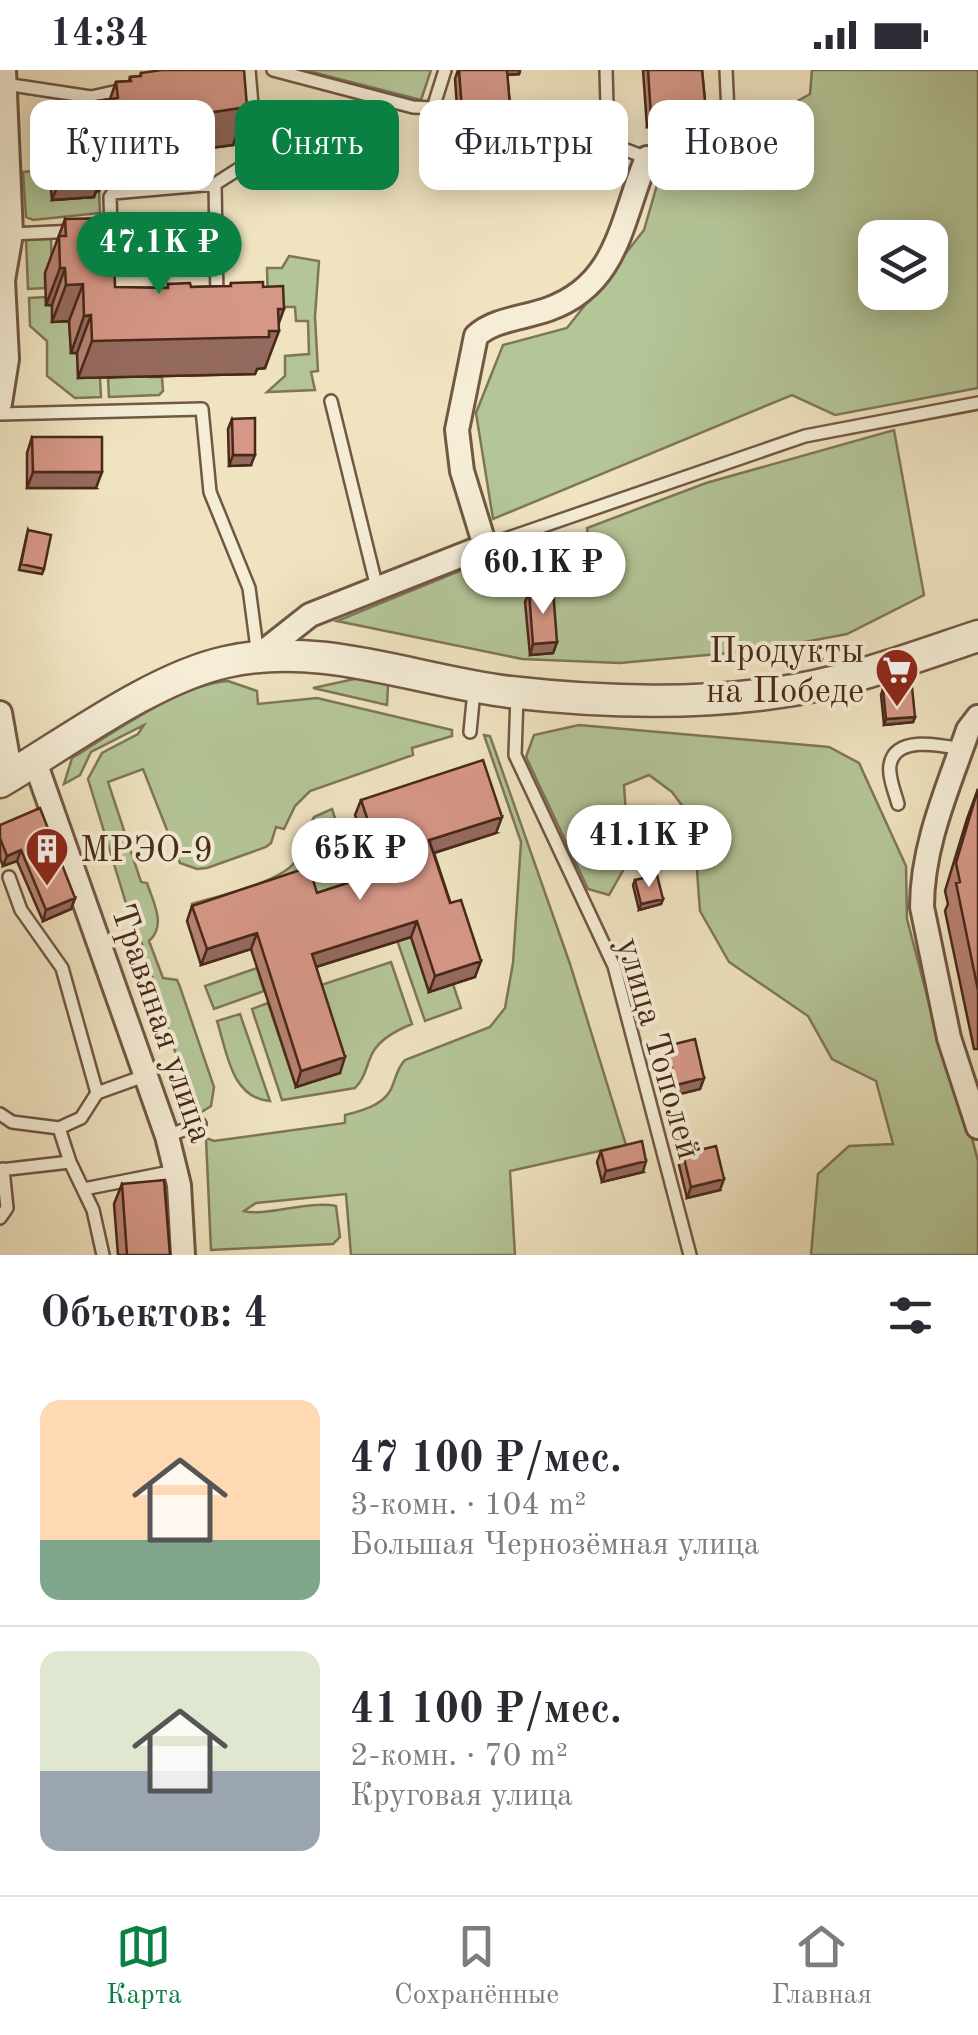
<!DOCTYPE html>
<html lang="ru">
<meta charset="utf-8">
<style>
body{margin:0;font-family:"Old Standard TT",serif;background:#f7f7f7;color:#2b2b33;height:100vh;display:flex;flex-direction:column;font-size:38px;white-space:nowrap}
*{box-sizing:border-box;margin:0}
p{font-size:32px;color:#7c7c81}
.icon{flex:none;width:55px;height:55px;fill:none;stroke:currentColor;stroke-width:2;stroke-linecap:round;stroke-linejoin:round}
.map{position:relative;height:1185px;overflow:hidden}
.sheet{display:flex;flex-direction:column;background:#fff;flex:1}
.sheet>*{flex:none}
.guide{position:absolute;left:30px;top:30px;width:920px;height:90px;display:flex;gap:20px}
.buttons{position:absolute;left:858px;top:150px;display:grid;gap:20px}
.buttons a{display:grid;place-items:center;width:90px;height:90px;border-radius:20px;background:#fff;box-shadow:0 5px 25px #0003;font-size:50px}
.price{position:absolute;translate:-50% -85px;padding:0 22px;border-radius:35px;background:#fff;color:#222;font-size:32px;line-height:65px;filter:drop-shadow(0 2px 5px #0008)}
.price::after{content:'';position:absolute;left:50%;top:60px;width:30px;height:22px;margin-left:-15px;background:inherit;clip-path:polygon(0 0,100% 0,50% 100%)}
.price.active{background:#0b8043;color:#fff}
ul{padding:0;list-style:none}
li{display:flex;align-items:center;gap:30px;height:250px;padding:0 40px}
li+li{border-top:2px solid #e1e1e2}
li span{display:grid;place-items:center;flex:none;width:280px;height:200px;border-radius:20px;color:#555}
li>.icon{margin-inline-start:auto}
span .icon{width:120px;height:120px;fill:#fffc;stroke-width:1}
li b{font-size:42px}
h2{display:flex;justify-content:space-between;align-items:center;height:120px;padding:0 40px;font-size:42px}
.pill{padding:0 35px;border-radius:20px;background:#fff;box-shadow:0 5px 25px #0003;font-size:35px;line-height:90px}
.pill.active{background:#0b8043;color:#fff}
.status{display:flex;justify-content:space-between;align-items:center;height:70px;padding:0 50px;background:#fff;direction:ltr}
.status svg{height:28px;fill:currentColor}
.menu{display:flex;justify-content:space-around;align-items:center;height:140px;border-top:2px solid #e1e1e2;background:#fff;font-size:28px;color:#7c7c81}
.menu a{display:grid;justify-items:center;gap:5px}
.menu .active{color:#0b8043}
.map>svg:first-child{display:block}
.green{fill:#b4c597;stroke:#7e7658;stroke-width:2.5;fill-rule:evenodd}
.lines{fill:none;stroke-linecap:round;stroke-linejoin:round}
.service-casing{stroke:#725744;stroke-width:16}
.minor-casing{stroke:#725744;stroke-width:28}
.tertiary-casing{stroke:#725744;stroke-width:35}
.service{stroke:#f5edd6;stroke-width:11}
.minor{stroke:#f5edd6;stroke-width:22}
.tertiary{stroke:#f5edd6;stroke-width:30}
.wall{fill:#b78273;stroke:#49281a;stroke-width:2.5}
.shaded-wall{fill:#956a5e;stroke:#49281a;stroke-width:2.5}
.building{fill:#d59786;stroke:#49281a;stroke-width:2.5}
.labels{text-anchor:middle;stroke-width:8;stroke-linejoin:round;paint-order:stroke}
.poi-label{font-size:35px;fill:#49281a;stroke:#f5edd6;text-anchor:end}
.street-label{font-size:35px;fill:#49281a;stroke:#f5edd6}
</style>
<div class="status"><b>14:34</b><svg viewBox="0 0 49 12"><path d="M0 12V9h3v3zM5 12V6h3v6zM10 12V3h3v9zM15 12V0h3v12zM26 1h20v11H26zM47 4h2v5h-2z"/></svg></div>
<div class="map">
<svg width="978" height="1185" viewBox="0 0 978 1185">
<rect width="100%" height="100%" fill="#efe3c0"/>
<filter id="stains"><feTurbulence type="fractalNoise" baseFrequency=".002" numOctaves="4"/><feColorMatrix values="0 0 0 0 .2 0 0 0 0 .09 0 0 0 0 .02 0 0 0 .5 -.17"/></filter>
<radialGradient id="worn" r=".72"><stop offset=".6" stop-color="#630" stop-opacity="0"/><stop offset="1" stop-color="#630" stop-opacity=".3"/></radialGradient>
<path class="green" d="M 304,0 L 431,0 L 421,30 Z
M 812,0 L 978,0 L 978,318 L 835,345 L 792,325 L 493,449 L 476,343 L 503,275 L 567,258 L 644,160 L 659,108 L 810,24 ZM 875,168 L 930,168 L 930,222 L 875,222 Z
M 44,100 L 46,117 L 51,117 L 52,130 L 93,127 L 94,122 L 99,121 L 100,143 L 33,150 L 26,147 L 23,102 Z
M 26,169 L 51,169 L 52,203 L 45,204 L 45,218 L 28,219 Z
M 289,186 L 319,191 L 315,247 L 318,301 L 311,302 L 315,320 L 267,322 L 285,306 L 285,286 L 309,284 L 308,251 L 296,251 L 295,237 L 268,237 L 267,198 L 282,198 Z
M 46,227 L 46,235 L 52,235 L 53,252 L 69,251 L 71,282 L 77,283 L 100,308 L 101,327 L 75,328 L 47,306 L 47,271 L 30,256 L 29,228 Z
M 149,303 L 150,307 L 162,307 L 163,321 L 159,325 L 109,327 L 108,308 Z
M 894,360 L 924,525 L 847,564 L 762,580 L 620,593 L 522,589 L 337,551 L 523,475 L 535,516 L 593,503 L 587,458 L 706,413 Z
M 359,608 L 388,615 L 387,635 L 313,618 Z
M 228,611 L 257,621 L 258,634 L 317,628 L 452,660 L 452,666 L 412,678 L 413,685 L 310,721 L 295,736 L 284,759 L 276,757 L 271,773 L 266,777 L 207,798 L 197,799 L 180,793 L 143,699 L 108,712 L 141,812 L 147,813 C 153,832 167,855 149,871 L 163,908 L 177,910 L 180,917 L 214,1017 L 211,1036 L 195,1046 L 140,868 L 136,866 L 88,709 L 102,683 L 138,664 L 144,655 L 91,682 L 80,705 L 64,714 L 72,688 C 113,663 181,614 228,611 Z
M 579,655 L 829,677 L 859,693 L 906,796 L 907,849 L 947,1002 L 964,1038 L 978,1091 L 978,1185 L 811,1185 L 818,1104 L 849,1076 L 893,1074 L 876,1011 L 832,989 L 808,946 L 729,892 L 700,841 L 697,801 L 704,765 L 672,722 L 649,705 L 624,715 L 629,790 L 609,825 L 588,819 L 526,687 L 534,665 Z
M 484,665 L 490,666 L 570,894 L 626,1075 L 510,1101 L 515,1185 L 351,1185 L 346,1124 L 256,1133 L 244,1141 C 264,1147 309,1130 336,1136 L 340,1167 L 333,1174 L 211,1180 L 206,1068 L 214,1071 L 345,1053 L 345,1045 C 361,1041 381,1036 390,1021 C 396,1010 396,999 405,990 L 490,957 L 505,938 L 513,893 L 521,772 Z
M 332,739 L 359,823 L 312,839 L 303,813 L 195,848 L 192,834 C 218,826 279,813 295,792 C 304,779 306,761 314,747 Z
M 411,866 L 429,922 L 453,914 L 461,938 L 425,951 L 397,870 Z
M 391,892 L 412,954 C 397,960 381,968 373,982 C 366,995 366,1007 355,1018 L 282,1030 L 252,939 L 268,933 L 296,1017 L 339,1003 L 312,918 Z
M 257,898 L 264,921 L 214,939 L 205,916 Z
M 240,944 L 270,1031 C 231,1028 227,982 217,951 Z"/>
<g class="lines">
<defs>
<path id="service" d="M 273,0 L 413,37 L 433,38 L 445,0
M 606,0 L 608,73 L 647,88 L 702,82 L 729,65 L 726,0
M 5,14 L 91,27 L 127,19
M 111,160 L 110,127 L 113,123 L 215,114
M 11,164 L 76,161
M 217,229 L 215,114 L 248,93 L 256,82 L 249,0
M 331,331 L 377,518
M 0,344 L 202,339 L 210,422 L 249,518 L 258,586
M 485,476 L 805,366 L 978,333
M 517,626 L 515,685 L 614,896 L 690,1185
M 470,662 L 474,621
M 898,734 C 895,723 888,706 890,695 C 895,665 941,675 961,679
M 9,807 L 21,840 L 62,898 L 97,1023
M 0,1044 L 12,1052 L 59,1058 L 81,1048 L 97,1023 L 147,1005
M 59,1058 L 70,1092 L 93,1140 L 103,1185
M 167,1066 L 200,1054
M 0,1100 L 70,1092
M 84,1119 L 175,1101
M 0,1148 L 7,1138 L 3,1099"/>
<path id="minor" d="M 0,333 L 7,289 L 3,210 L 11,164 L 4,0
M 258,586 L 310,545 L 485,476 L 462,401 L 457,360 L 476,266 C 494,249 525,248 549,239 C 619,214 621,149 647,88
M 0,643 L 11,705
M 978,647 L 968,660 C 948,718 922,775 922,837 L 949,968 L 978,1057
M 35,692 L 167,1066 L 179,1115 L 183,1185"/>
<path id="tertiary" d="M 0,712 C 66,673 153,608 226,592 C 321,570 417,611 510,622 C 597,632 687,635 774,623 C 844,614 912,588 978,566"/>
</defs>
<use href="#service" class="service-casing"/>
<use href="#minor" class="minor-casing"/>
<use href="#tertiary" class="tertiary-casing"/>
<use href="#service" class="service"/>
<use href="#minor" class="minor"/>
<use href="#tertiary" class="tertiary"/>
</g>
<path class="wall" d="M 458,0 L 520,0 L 519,4 L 507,5 L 510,36 L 506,47 L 458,51 L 455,9 Z
M 643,0 L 702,0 L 706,42 L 702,53 L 647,57 Z
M 141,3 L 233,75 L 173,83 L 172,86 L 156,87 L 154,93 L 107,99 L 99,121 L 96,121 L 94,127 L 52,130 L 51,117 L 46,117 L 42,75 L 56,37 L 110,29 L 116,12 L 129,11 L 130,7 L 140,6 Z
M 65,149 L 115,217 L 167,218 L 168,214 L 191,217 L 230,216 L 231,213 L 263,217 L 279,254 L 265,298 L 257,299 L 255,304 L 78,308 L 77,283 L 71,283 L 69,251 L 52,252 L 52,235 L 46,235 L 45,203 Z
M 232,349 L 251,395 L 229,396 L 228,359 Z
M 32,367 L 96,418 L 27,418 L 27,383 Z
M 28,460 L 44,499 L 42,504 L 19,500 Z
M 539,473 L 592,487 L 588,498 L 540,507 L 536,484 Z
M 529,522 L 557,572 L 553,583 L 530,585 L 525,532 Z
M 883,619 L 915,647 L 913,652 L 884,655 L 881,625 Z
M 978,719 L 978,979 L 974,979 L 945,841 L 948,834 L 945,821 L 967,749 Z
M 361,730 L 496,763 L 434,783 L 475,907 L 429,922 L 411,867 L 316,897 L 340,1003 L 296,1017 L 251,879 L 201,895 L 187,851 L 192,836 L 317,823 L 375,804 L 355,745 Z
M 0,755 L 75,828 L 71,839 L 43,851 L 17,791 L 3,796 L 0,788 Z
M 635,810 L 663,829 L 661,834 L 639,840 L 633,815 Z
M 667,976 L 704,1008 L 700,1019 L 672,1026 L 663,987 Z
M 601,1081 L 643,1102 L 602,1112 L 597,1092 Z
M 683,1084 L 720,1120 L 687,1128 L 679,1095 Z
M 122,1114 L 170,1185 L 118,1185 L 114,1134 Z"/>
<path class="shaded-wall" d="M 505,0 L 520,0 L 519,4 L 503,5 Z
M 510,36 L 506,47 L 458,51 L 462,40 Z
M 247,37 L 233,75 L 173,83 L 172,86 L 156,87 L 154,93 L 107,99 L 99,121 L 96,121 L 94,127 L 52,130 L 66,93 L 111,62 L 186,46 Z
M 706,42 L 702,53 L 647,57 L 651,46 Z
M 59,80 L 64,80 L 51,117 L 46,117 Z
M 306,90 L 304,96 L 280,97 L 282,92 Z
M 60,198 L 65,198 L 52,235 L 46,235 Z
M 83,214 L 69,251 L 52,252 L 66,215 Z
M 278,239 L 284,239 L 276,261 L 279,261 L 265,298 L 257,299 L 255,304 L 78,308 L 92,271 Z
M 91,245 L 77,283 L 71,283 L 84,246 Z
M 233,385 L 255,385 L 251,395 L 229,396 Z
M 33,402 L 102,402 L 96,418 L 27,418 Z
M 592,487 L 588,498 L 540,507 L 544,496 Z
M 557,572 L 553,583 L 530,585 L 533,574 Z
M 915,647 L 913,652 L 884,655 L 886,649 Z
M 502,747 L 496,763 L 424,786 L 429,770 Z
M 21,780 L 17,791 L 3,796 L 7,786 Z
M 75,828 L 71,839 L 43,851 L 46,840 Z
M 663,829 L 661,834 L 639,840 L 641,834 Z
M 417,851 L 411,867 L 306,900 L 312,884 Z
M 257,863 L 251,879 L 201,895 L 207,879 Z
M 481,891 L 475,907 L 429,922 L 435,906 Z
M 345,987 L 340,1003 L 296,1017 L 301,1001 Z
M 704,1008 L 700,1019 L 672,1026 L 676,1015 Z
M 646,1091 L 643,1102 L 602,1112 L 606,1101 Z
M 724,1109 L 720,1120 L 687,1128 L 691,1117 Z"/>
<path class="building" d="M 162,0 L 244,0 L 247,37 L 186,46 L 186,49 L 167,50 L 168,55 L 111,62 L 113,84 L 108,84 L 108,89 L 66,93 L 64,80 L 59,80 L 56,37 L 118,28 L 116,12 L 131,11 L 130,7 L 141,6 L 141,3 Z
M 459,0 L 507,0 L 510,36 L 462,40 Z
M 648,0 L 702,0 L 706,42 L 651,46 Z
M 305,71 L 306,90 L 282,92 L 280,73 Z
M 113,148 L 115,217 L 168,218 L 168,214 L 190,213 L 191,217 L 231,216 L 231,213 L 263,212 L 263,217 L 283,216 L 284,239 L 278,239 L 279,261 L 269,261 L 269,267 L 92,271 L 91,245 L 84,246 L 83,214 L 66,215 L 65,198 L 60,198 L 59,166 L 66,166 L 65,149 Z
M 255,348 L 255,385 L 233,385 L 232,349 Z
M 32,367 L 102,367 L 102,402 L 33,402 Z
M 28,460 L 51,465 L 44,499 L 21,494 Z
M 588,464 L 592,487 L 544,496 L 539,473 Z
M 553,520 L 557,572 L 533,574 L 529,522 Z
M 912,617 L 915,647 L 886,649 L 883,619 Z
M 483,690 L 502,747 L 429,770 L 450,833 L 461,830 L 481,891 L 435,906 L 417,851 L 312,884 L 345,987 L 301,1001 L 257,863 L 207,879 L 192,836 L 309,797 L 317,823 L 385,801 L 361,730 Z
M 978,719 L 978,920 L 956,813 L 960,812 L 956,793 Z
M 40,738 L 75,828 L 46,840 L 21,780 L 7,786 L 0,768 L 0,755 Z
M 657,805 L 663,829 L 641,834 L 635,810 Z
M 695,969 L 704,1008 L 676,1015 L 667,976 Z
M 642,1071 L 646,1091 L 606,1101 L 601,1081 Z
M 716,1076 L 724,1109 L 691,1117 L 683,1084 Z
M 164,1110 L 170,1185 L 127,1185 L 122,1114 Z"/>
<defs>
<symbol id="supermarket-pin" viewBox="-11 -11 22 30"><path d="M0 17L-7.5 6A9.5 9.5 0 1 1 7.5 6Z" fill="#8f2418" stroke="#f5edd6"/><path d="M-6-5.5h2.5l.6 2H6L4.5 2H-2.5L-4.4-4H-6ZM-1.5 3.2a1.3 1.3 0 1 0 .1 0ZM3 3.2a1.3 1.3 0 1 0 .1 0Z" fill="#fff"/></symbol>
<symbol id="building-pin" viewBox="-11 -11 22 30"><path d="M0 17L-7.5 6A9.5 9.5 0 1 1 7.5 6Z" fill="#8f2418" stroke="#f5edd6"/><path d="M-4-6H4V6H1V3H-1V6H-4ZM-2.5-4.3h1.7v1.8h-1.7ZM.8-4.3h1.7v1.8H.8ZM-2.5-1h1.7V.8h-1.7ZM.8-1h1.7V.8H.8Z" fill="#fff"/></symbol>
</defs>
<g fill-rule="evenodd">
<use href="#supermarket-pin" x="872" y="575" width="50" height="68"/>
<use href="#building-pin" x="22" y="754" width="50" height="68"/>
</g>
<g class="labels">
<g class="poi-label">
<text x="864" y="592">Продукты<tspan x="864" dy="40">на Победе</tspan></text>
<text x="80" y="791" text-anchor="start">МРЭО-9</text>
</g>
<g class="street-label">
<text transform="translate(163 953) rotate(71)" y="12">Травяная улица</text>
<text transform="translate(660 978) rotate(74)" y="12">улица Тополей</text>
</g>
</g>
<rect width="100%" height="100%" filter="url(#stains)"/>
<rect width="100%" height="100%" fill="url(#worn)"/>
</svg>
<div class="buttons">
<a><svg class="icon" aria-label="layers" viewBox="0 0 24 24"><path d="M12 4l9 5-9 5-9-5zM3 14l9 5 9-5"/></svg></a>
</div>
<b class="price active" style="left:159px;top:227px">47.1K ₽</b>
<b class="price" style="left:543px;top:547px">60.1K ₽</b>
<b class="price" style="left:649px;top:820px">41.1K ₽</b>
<b class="price" style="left:360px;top:833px">65K ₽</b>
<div class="guide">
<a class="pill">Купить</a>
<a class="pill active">Снять</a>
<a class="pill">Фильтры</a>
<a class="pill">Новое</a>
</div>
</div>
<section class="sheet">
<h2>Объектов: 4<svg class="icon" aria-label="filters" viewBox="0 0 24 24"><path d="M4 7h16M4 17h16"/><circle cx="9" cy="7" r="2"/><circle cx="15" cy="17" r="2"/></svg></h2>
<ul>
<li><span style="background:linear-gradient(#ffd9b3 70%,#7fa58c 0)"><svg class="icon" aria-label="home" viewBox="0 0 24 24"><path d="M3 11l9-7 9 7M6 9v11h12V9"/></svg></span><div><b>47 100 ₽/мес.</b><p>3-комн. · 104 m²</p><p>Большая Чернозёмная улица</p></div></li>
<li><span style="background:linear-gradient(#dfe7d0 60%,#9aa5b1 0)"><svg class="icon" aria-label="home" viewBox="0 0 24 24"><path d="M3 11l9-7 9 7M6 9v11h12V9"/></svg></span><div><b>41 100 ₽/мес.</b><p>2-комн. · 70 m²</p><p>Круговая улица</p></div></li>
</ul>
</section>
<nav class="menu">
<a class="active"><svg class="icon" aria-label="map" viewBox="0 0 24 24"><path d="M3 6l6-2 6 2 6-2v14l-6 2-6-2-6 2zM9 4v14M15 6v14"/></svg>Карта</a>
<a><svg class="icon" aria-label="saved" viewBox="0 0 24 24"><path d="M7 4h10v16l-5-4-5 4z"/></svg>Сохранённые</a>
<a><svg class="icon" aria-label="home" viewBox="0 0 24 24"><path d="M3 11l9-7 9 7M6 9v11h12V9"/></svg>Главная</a>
</nav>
